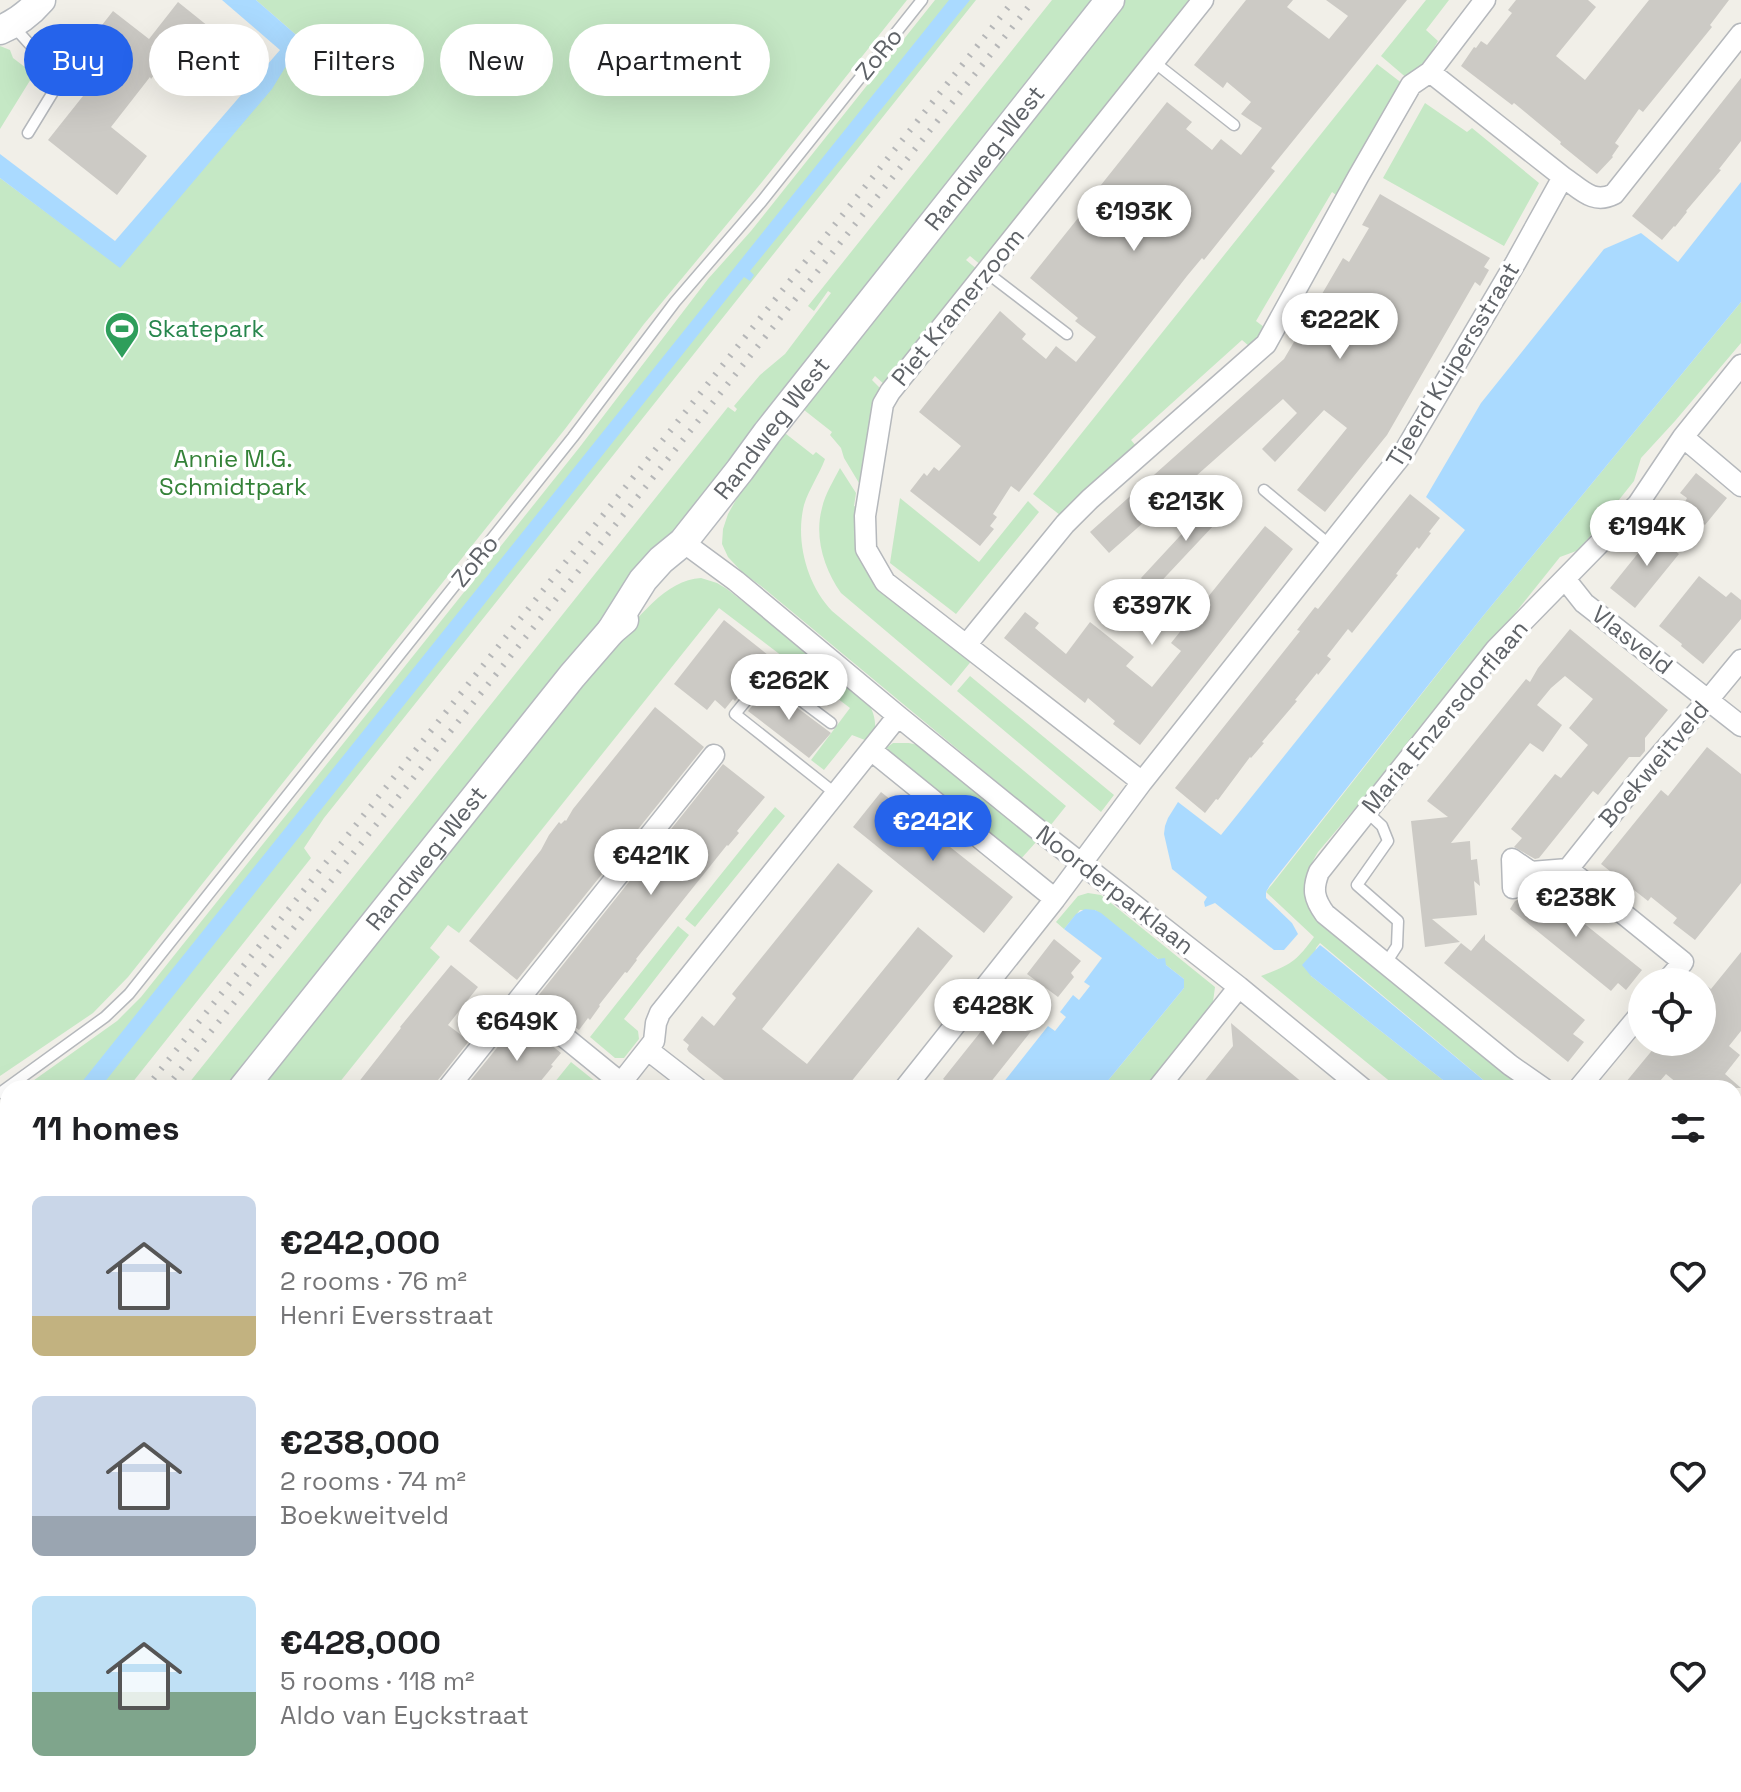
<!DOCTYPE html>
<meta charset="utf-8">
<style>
body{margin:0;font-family:"Space Grotesk",sans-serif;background:#f2f2f2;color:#202124;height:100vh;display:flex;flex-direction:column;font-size:30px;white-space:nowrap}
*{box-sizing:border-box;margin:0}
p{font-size:26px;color:#757577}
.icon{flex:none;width:44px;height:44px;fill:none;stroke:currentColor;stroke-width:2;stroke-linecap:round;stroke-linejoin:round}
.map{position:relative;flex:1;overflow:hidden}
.panel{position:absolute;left:0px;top:1080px;width:1742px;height:712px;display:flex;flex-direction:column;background:#fff;border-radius:24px 24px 0 0;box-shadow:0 8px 32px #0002}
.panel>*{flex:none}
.top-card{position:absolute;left:24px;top:24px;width:800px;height:72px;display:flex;gap:16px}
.fabs{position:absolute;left:1628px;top:968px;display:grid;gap:16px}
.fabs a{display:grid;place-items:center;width:88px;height:88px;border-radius:50%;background:#fff;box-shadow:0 8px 32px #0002;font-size:40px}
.price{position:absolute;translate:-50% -68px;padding:0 18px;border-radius:28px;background:#fff;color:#222;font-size:26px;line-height:52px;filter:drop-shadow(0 2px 4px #0008)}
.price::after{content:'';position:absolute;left:50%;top:48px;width:24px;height:18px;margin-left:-12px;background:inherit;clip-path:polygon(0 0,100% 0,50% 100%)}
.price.selected{background:#2563eb;color:#fff}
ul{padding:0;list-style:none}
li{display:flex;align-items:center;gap:24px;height:200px;padding:0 32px}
li span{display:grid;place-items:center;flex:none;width:224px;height:160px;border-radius:12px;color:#555}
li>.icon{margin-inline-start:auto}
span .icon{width:96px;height:96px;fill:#fffc;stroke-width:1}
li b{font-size:34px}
h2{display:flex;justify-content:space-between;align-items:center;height:96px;padding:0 32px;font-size:34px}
.chip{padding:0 28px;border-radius:36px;background:#fff;box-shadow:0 8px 32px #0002;font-size:28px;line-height:72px}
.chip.selected{background:#2563eb;color:#fff}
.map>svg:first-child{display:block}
.green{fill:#c5e8c5}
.water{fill:#aadaff}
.building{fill:#cccac5}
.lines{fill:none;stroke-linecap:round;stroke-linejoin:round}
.lane-casing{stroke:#b5b8bc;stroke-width:13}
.street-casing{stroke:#b5b8bc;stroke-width:23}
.secondary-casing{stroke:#b6babf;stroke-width:31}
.lane{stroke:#fff;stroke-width:10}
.street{stroke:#fff;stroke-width:20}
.secondary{stroke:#fff;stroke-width:28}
.rail{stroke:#b6b7b8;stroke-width:6;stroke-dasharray:2 10;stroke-linecap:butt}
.labels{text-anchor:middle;stroke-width:7;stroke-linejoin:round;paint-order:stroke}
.street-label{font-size:24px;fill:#5f6368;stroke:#fff}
.leisure-label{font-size:24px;fill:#27864d;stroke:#fff;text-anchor:start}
.park-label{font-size:24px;fill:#348238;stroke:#fff}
</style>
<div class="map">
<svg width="1741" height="1792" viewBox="0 0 1741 1792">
<rect width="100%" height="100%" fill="#f1efe8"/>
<path class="green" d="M 256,0 L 907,0 L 762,182 L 644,324 L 565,429 L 128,977 L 93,1013 L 0,1076 L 0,178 L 120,267 L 302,40 Z
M 935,0 L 976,0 L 324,818 L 304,848 L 311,858 L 128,1088 L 23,1088 L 117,1021 L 141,997 L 579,448 L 708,279 L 751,231 Z
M 1052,0 L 1098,0 L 230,1088 L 185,1088 L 728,407 L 735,412 L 737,409 L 734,406 L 760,375 L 785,354 L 831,293 L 828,291 L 814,311 L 808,306 Z
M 1124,0 L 1193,0 L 982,266 L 970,256 L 966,260 L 978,270 L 886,386 L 875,376 L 872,380 L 882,390 L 862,488 L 844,458 L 841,448 L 830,435 L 832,432 L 799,406 Z
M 1426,0 L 1449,0 L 1426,30 L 1438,41 L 1422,68 L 1409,80 L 1381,56 Z
M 0,46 L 10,50 L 13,58 L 34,74 L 0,129 Z
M 1377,64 L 1403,84 L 1339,197 L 1332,192 L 1256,321 L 1264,327 L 1258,338 L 1249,346 L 1242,340 L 1131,440 L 1137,447 L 1060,515 L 1033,494 Z
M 1425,103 L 1467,132 L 1472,128 L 1539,183 L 1504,246 L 1383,178 Z
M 1741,302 L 1741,343 L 1675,421 L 1641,458 L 1634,481 L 1579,550 L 1560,557 L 1420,732 L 1318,852 C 1307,870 1307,876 1311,896 L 1530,1088 L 1493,1088 L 1320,943 L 1316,948 L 1311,976 L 1453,1088 L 1398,1088 L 1261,976 C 1290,965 1296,962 1314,937 L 1266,892 L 1483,616 Z
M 781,430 L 813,455 L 816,452 L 825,459 C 819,475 809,489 804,505 C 795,541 807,585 832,611 L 1066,806 L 1050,826 L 761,586 L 743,573 L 728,557 L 722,544 L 723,529 L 728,514 L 737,498 Z
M 840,468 L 856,493 L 854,506 L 860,508 L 857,540 L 973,659 L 951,686 L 841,593 C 824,569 814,537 822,508 C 825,494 834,480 840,468 Z
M 900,498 L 979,562 L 1028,501 L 1039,512 L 956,614 L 890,563 Z
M 701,578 L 717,583 L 727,589 L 864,696 C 874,710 880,727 870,742 L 852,735 L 824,770 L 811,760 L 850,708 L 719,608 L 459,933 L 448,925 L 430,948 L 440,957 L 335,1088 L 256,1088 L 614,645 C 637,620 666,579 701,578 Z
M 970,676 L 1114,795 L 1101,812 L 957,691 Z
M 893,743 L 909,743 L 918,745 L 1037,841 L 1019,861 L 882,751 Z
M 775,807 L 785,816 L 695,927 L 685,919 Z
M 1088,893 L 1101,895 L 1215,987 L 1213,1002 L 1215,1005 L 1148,1088 L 1102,1088 L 1184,988 L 1184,979 L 1095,910 L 1080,910 L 1064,929 L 1056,922 L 1078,896 Z
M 678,926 L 689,935 L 624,1019 L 638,1031 L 639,1039 L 624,1058 L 615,1058 L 590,1037 Z
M 571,1062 L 596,1082 L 597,1088 L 550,1088 Z
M 0,1566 L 8,1572 L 8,1683 L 0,1678 Z"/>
<path class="water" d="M 222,0 L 256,0 L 302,40 L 272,89 L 120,268 L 0,178 L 0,154 L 115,241 L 280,50 Z
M 949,0 L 970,0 L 750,271 L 754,275 L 750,281 L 744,277 L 100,1088 L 77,1088 Z
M 1741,182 L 1741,302 L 1483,616 L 1270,885 L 1266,892 L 1266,898 L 1292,923 L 1298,934 L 1284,950 L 1274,950 L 1215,903 L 1205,907 L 1204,902 L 1207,897 L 1172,869 L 1164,834 L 1165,826 L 1168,818 L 1178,802 L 1221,835 L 1465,530 L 1426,497 L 1481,403 L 1604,249 L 1641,233 L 1678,262 Z
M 1085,909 L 1095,910 L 1101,913 L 1158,959 L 1165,958 L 1166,965 L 1184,979 L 1184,988 L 1102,1088 L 999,1088 L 1048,1026 L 1055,1031 L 1066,1017 L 1060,1012 L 1073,995 L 1079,1000 L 1090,986 L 1084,982 L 1102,958 L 1064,929 L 1076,914 Z
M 1320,945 L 1324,948 L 1493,1088 L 1453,1088 L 1311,976 L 1302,965 Z
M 1741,1665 L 1741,1776 L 1734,1779 L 1734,1672 Z
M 17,1784 L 117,1784 L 127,1792 L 11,1792 Z"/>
<path class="building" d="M 1246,0 L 1293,0 L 1287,7 L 1329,39 L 1348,16 L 1326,0 L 1407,0 L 1271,168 L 1275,171 L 1204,260 L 1202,258 L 1187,276 L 1019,492 L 1011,486 L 993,514 L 997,517 L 990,526 L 994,529 L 980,546 L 910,491 L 924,473 L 927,476 L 934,467 L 939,471 L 961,446 L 919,412 L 1000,311 L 1026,334 L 1022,339 L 1046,359 L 1056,346 L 1076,362 L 1096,337 L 1075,321 L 1078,318 L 1030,278 L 1099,192 L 1097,190 L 1167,102 L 1192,122 L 1186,129 L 1212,150 L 1221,139 L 1241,155 L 1262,128 L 1241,114 L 1251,102 L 1227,82 L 1223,88 L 1194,65 Z
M 1516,0 L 1588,0 L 1596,7 L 1556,56 L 1585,80 L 1649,0 L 1729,0 L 1710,25 L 1712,27 L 1643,112 L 1639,109 L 1615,143 L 1619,146 L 1612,156 L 1613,157 L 1597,174 L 1560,144 L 1561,142 L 1525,112 L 1514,103 L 1512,105 L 1461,66 L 1474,47 L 1476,48 L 1481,41 L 1487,45 L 1512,13 L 1508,10 Z
M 178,2 L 234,47 L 216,69 L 181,41 L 151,79 L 150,77 L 111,127 L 147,156 L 117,195 L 48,140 L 118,52 L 95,34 L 113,11 L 149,39 Z
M 1741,78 L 1741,141 L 1719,169 L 1721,170 L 1686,211 L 1687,212 L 1675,227 L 1674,226 L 1662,240 L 1632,216 Z
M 1380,194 L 1490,258 L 1484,267 L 1489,270 L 1480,286 L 1475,282 L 1387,435 L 1325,512 L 1297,490 L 1347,428 L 1324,410 L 1275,462 L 1262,449 L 1297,413 L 1283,399 L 1109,553 L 1090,532 L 1284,359 L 1343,258 L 1349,262 L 1369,228 L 1362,225 Z
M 1696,473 L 1727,498 L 1705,525 L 1683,506 L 1687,498 L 1680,493 Z
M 1410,494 L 1440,518 L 1429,532 L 1431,533 L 1419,549 L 1417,547 L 1396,574 L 1398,575 L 1352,633 L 1348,629 L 1327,656 L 1331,659 L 1318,675 L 1317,673 L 1295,700 L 1297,701 L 1262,742 L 1264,743 L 1251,758 L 1250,757 L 1218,800 L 1216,799 L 1205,813 L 1175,788 L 1300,631 L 1297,630 L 1315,607 L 1318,609 Z
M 1217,496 L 1230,508 L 1153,590 L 1141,578 Z
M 1265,526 L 1293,549 L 1140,745 L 1113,724 L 1115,721 L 1088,698 L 1085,703 L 1004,638 L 1025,612 L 1039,623 L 1035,628 L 1066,654 L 1090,622 L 1134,657 L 1126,666 L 1152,687 L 1181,651 L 1171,643 Z
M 1660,526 L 1679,542 L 1673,549 L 1679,554 L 1635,608 L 1610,588 Z
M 1699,576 L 1726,597 L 1731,592 L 1741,600 L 1741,619 L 1703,664 L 1681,646 L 1682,644 L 1659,626 Z
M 724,620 L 768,655 L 755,672 L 757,674 L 735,701 L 733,699 L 725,709 L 715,700 L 707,710 L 674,684 Z
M 1570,629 L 1668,710 L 1645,738 L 1645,751 L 1640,757 L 1629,757 L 1598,795 L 1593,791 L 1539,858 L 1535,859 L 1514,847 L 1522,838 L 1511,829 L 1555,774 L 1561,778 L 1588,745 L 1569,728 L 1593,699 L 1565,676 L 1551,688 L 1537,705 L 1562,725 L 1543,752 L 1530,743 L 1451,843 L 1470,841 L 1471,860 L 1477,859 L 1480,886 L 1474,881 L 1477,915 L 1432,919 L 1460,942 L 1425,947 L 1411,821 L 1448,817 L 1427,801 L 1526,679 L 1530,682 L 1538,668 Z
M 768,686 L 831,733 L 809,758 L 748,711 Z
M 655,707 L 704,747 L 517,980 L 469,941 L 541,850 L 549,835 L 559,822 L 561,824 L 565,820 L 566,821 L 573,809 Z
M 1707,747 L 1741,774 L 1741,883 L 1695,940 L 1673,923 L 1677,918 L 1651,897 L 1648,901 L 1601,864 L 1661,790 L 1668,796 Z
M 723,764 L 765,797 L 737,831 L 739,833 L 728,846 L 727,845 L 636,959 L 637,960 L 627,973 L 625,972 L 599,1005 L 600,1006 L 590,1020 L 588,1018 L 579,1030 L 538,996 Z
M 881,792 L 1013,897 L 984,933 L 853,827 Z
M 838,863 L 873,891 L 762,1029 L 807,1064 L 918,927 L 953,956 L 846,1088 L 734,1088 L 689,1052 L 687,1049 L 689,1045 L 683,1040 L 702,1016 L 714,1026 L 736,998 L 732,994 Z
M 1536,885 L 1642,970 L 1626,990 L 1618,983 L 1611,991 L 1510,909 L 1515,901 L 1522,898 Z
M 1485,934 L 1485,940 L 1585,1020 L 1573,1034 L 1584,1042 L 1568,1062 L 1444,963 L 1461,943 L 1471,951 Z
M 1054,939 L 1081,961 L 1071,973 L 1074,977 L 1058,997 L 1027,974 Z
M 1741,952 L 1741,1031 L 1729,1046 L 1740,1055 L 1725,1074 L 1741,1088 L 1683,1088 L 1666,1074 L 1654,1088 L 1621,1088 L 1659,1042 L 1702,1042 L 1702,982 L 1711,989 Z
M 451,965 L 478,987 L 448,1025 L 469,1041 L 438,1080 L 435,1088 L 354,1088 L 401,1028 L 400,1027 Z
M 1010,995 L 1040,1020 L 986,1088 L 955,1088 L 943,1079 Z
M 1231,1023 L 1257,1045 L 1309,1088 L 1199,1088 L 1233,1046 Z
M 513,1028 L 527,1040 L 534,1031 L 561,1053 L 551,1065 L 553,1066 L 535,1088 L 468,1088 L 466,1086 Z"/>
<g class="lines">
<defs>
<path id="lane" d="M 14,27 L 61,79 L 28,133
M 1154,62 L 1234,125
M 986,272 L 1067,334
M 1264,490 L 1330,545
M 831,723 L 767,675 L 735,714 L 836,794
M 1367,812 L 1382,826 L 1388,841 L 1357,885 L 1398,921 L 1397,946 L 1386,963
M 0,1093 L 105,1017 L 129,994 L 573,437 L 675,302 L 762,201 L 922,0"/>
<path id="street" d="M 1430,72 L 1563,177
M 1683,437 L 1741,486
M 683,542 L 736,581 L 898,716 L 1046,836 L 1239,987 L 1362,1088
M 1565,579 L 1584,603 L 1741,726
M 967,644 L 1065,524 L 1090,499 L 1266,344 L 1358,177 L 1411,85 L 1430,72 L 1485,0
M 871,750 L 1055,899
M 1142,782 L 885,582 L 866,549 L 865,516 L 883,404 L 890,392 L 1203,0
M 1531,872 L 1513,888 L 1512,859 L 1531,872 L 1568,869
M 1666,982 L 1683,962 L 1568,869 L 1647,770 L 1708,700 L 1741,660
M 519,1000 L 621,1083
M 648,1050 L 697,1088
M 448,1088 L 714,755
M 617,1088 L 654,1041 L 656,1023 L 660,1013 L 898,716
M 905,1088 L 1055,899 L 1142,782 L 1404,452 L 1516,262 L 1563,177 C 1581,189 1593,205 1614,194 L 1741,34
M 1158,1088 L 1239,987
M 1543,1088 L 1510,1065 L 1325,914 C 1314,899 1312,889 1319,872 L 1496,649 L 1638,504 L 1683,437 L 1741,365
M 1579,1088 L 1642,1012
M 1734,1196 L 1741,1187
M 1734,1239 L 1741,1249
M 0,1399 L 8,1389
M 621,1784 L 631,1792
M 897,1784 L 909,1792
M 1312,1784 L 1321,1792
M 1462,1784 L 1470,1792
M 1656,1784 L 1666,1792
M 821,1792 L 828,1784
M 986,1792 L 993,1784
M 1198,1792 L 1205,1784
M 1537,1792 L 1544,1785"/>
<g id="secondary">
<path d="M 0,30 C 17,23 29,14 41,0"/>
<path id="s1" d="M 611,631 L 643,580 L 661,560 L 683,542 L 740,470 L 767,433 L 1110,0"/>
<path id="s2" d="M 243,1088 L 572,676 L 611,631 L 624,620"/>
<path d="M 0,1525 L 8,1532"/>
<path d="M 275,1784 L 288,1792"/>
<path d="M 336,1784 L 343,1787 L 377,1792"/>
<path d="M 399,1792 L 407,1784"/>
<path d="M 429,1792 L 436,1784"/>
</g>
</defs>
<use href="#lane" class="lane-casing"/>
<use href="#street" class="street-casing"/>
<use href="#secondary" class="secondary-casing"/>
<use href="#lane" class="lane"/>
<use href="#street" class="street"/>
<use href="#secondary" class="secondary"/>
<path class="rail" d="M 146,1088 L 1014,0
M 166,1088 L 1034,0
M 0,1271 L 8,1261
M 0,1297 L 8,1287"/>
</g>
<defs>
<symbol id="stadium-pin" viewBox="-11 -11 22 30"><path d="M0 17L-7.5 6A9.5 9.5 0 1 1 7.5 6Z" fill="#2e9e5b" stroke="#fff"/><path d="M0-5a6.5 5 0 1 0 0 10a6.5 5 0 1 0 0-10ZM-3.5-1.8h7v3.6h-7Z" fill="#fff"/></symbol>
</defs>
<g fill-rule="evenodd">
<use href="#stadium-pin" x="102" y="309" width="40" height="54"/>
</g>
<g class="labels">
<g class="street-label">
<text transform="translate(879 54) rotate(-51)" y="8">ZoRo</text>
<text dy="8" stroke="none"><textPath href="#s1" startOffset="604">Randweg-West</textPath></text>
<text transform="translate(958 307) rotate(-51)" y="8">Piet Kramerzoom</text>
<text transform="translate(1453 365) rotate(-59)" y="8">Tjeerd Kuipersstraat</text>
<text dy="8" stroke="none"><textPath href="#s1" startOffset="260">Randweg West</textPath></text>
<text transform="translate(475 561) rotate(-51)" y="8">ZoRo</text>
<text transform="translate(1632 640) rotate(38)" y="8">Vlasveld</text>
<text transform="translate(1445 717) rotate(-50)" y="8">Maria Enzersdorflaan</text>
<text transform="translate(1654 764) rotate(-50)" y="8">Boekweitveld</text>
<text dy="8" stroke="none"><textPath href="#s2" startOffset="294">Randweg-West</textPath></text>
<text transform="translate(1115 890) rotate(38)" y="8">Noorderparklaan</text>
</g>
<g class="leisure-label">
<text x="148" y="337">Skatepark</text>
</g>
<g class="park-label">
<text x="233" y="467">Annie M.G.<tspan x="233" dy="28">Schmidtpark</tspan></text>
</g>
</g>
</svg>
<div class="fabs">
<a><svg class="icon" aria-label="locate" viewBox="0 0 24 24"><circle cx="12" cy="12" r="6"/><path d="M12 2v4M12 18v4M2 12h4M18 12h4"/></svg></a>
</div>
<b class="price" style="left:1134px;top:253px">€193K</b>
<b class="price" style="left:1340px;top:361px">€222K</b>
<b class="price" style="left:1186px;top:543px">€213K</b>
<b class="price" style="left:1647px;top:568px">€194K</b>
<b class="price" style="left:1152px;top:647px">€397K</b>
<b class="price" style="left:789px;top:722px">€262K</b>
<b class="price selected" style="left:933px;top:863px">€242K</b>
<b class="price" style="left:651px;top:897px">€421K</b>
<b class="price" style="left:1576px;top:939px">€238K</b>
<b class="price" style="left:993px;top:1047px">€428K</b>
<b class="price" style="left:517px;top:1063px">€649K</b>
<div class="top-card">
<a class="chip selected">Buy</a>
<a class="chip">Rent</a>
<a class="chip">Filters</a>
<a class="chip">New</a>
<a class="chip">Apartment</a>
</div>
<section class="panel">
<h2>11 homes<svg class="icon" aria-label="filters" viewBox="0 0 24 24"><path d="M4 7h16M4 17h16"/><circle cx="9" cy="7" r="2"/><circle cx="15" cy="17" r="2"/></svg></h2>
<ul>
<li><span style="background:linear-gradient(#c9d6e8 75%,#c2b280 0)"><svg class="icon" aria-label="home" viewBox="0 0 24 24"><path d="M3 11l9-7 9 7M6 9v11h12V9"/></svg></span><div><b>€242,000</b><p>2 rooms · 76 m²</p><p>Henri Eversstraat</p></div><svg class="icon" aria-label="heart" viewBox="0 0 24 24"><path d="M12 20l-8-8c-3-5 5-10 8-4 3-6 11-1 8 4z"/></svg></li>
<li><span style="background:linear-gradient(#c9d6e8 75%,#9aa5b1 0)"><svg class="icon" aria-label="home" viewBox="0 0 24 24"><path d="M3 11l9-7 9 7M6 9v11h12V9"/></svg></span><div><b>€238,000</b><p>2 rooms · 74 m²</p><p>Boekweitveld</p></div><svg class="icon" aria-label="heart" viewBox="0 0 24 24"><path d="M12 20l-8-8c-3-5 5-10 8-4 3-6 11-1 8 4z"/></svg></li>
<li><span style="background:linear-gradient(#bfe0f5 60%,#7fa58c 0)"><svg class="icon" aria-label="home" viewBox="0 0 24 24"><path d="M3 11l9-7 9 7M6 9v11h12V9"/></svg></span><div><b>€428,000</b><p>5 rooms · 118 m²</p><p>Aldo van Eyckstraat</p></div><svg class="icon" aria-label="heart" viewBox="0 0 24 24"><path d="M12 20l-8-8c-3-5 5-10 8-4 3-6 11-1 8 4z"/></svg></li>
</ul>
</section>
</div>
